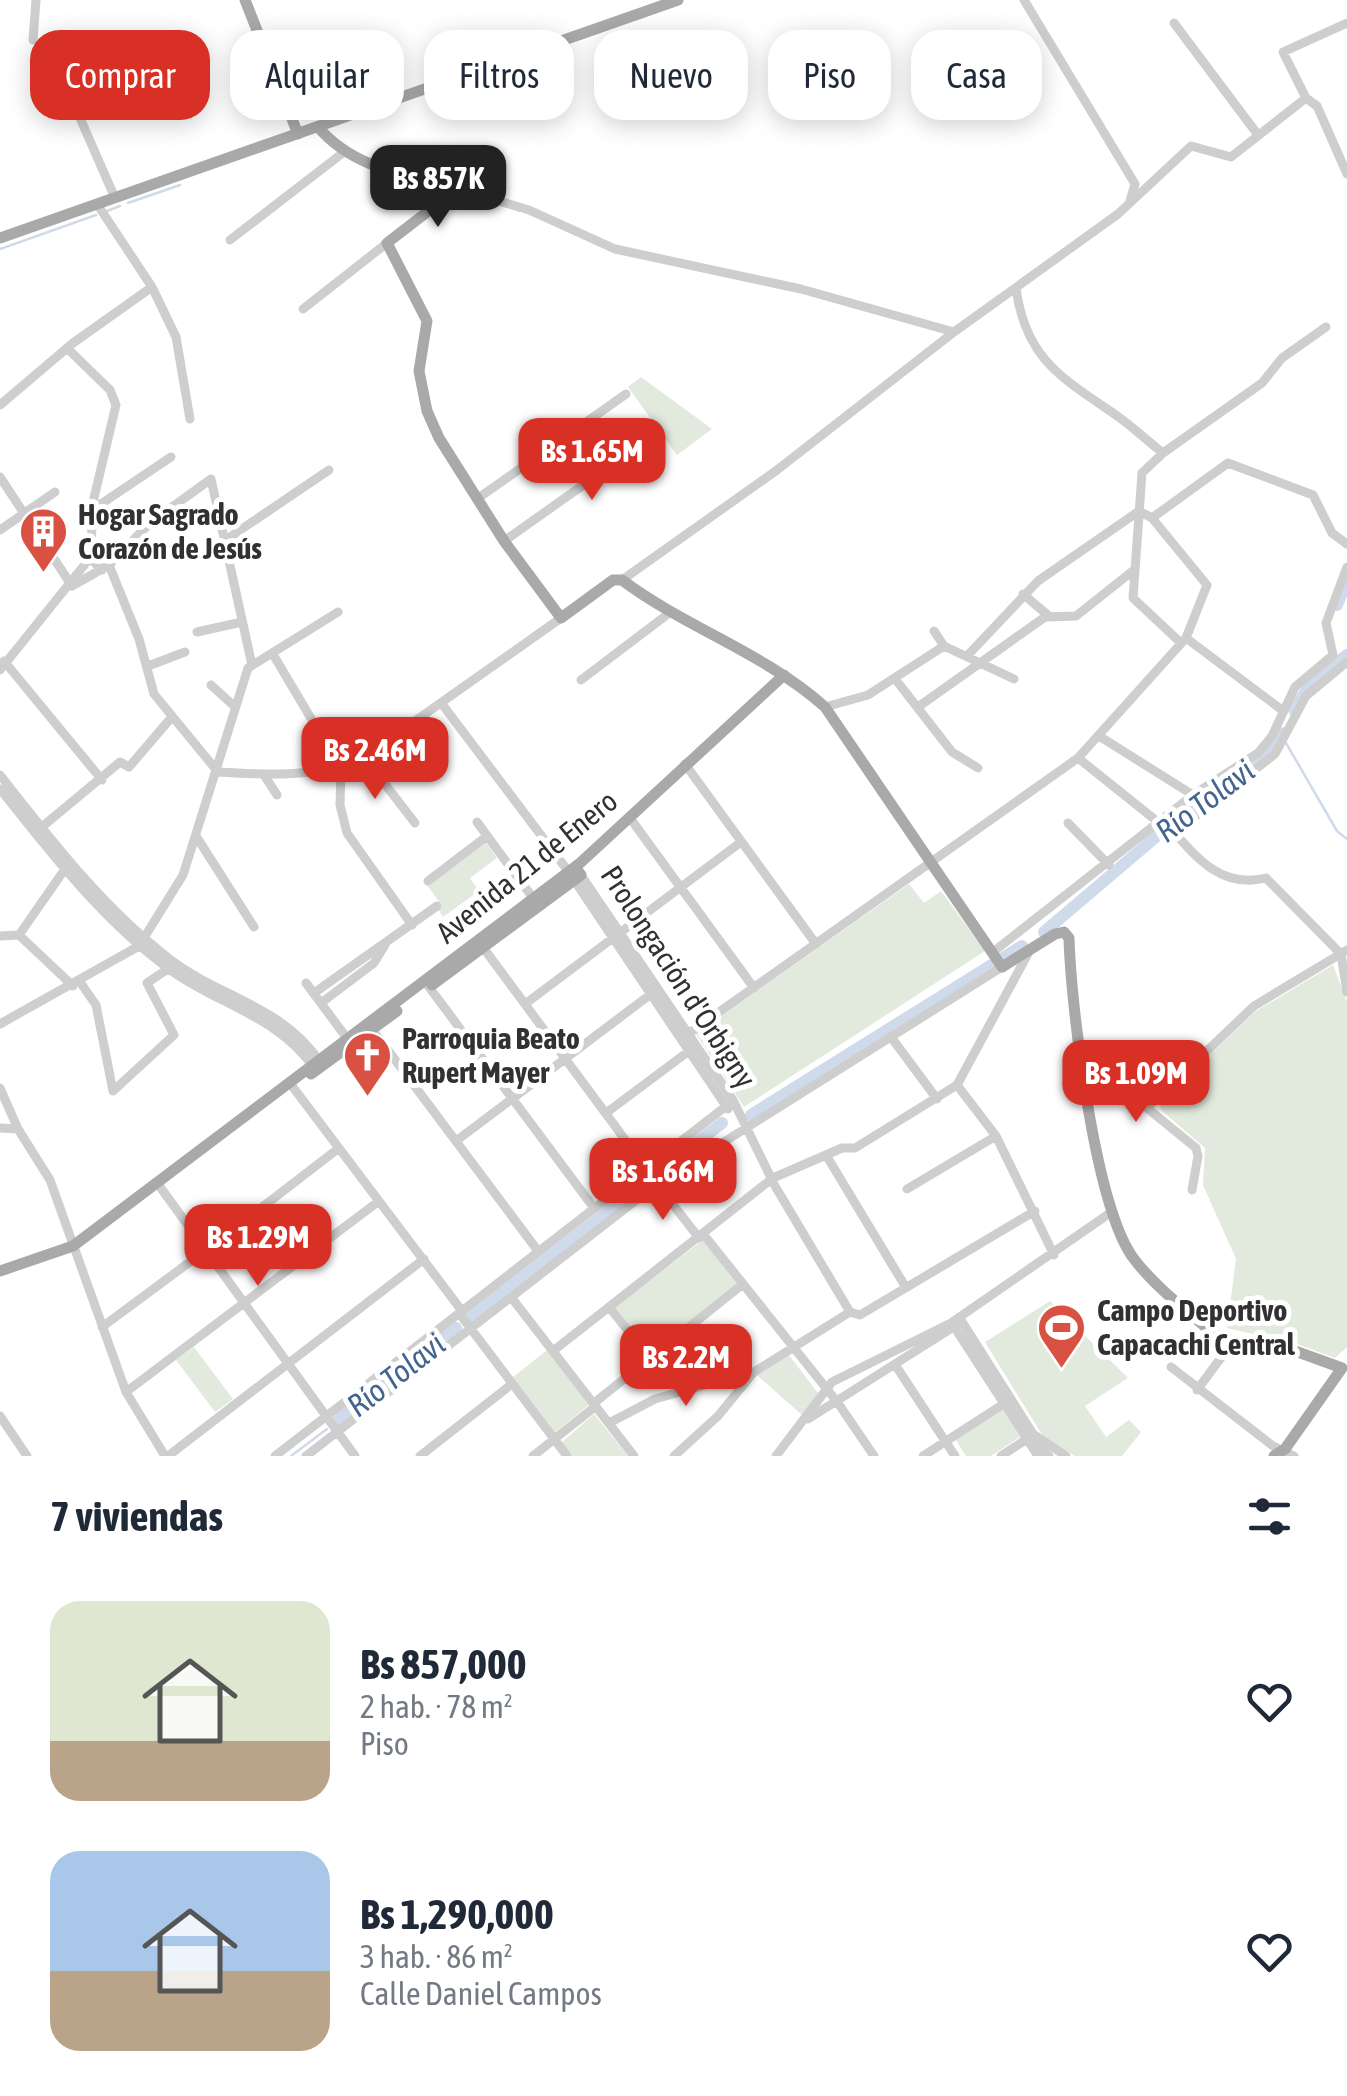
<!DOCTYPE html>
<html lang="es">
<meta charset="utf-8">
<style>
body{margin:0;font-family:"Asap Condensed",sans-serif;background:#f6f6f7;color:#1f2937;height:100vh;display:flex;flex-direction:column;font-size:38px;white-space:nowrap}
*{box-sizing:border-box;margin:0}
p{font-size:32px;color:#747a83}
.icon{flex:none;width:55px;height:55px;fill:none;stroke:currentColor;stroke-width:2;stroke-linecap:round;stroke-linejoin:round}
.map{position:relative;height:1456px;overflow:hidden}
.sheet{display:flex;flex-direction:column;background:#fff;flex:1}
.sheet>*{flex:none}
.top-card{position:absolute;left:30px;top:30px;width:1288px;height:90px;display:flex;gap:20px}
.price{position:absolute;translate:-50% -85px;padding:0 22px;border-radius:20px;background:#d93025;color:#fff;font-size:32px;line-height:65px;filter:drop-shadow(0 2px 5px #0008)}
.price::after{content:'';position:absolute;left:50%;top:60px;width:30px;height:22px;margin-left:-15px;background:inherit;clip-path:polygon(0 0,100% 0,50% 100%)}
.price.active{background:#222;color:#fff}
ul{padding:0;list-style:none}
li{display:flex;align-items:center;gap:30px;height:250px;padding:0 50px}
li span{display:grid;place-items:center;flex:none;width:280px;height:200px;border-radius:30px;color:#555}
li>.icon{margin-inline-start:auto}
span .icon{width:120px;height:120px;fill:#fffc;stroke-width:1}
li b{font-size:42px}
h2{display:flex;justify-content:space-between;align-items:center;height:120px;padding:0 50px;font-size:42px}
.pill{padding:0 35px;border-radius:30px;background:#fff;box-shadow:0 5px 25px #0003;font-size:35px;line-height:90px}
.pill.active{background:#d93025;color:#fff}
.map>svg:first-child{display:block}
.green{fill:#e2eade}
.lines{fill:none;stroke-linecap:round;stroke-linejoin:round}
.stream{stroke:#cfdbeb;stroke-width:2.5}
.river{stroke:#cfdbeb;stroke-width:12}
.minor{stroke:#cecece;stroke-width:9}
.major{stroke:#a9a9a9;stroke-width:11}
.labels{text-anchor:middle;stroke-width:10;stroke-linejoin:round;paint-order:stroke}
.poi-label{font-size:30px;font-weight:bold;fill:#313131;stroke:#fff;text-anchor:start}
.street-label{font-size:30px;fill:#313131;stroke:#fff}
.water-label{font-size:32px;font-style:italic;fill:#44658e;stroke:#fff}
</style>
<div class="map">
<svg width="1347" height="1456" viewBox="0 0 1347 1456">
<rect width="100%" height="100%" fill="#fff"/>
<path class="green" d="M 641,377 L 712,429 L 677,455 L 628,387 Z
M 486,842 L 497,858 L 470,878 L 479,891 L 443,917 L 438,909 L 442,906 L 427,885 Z
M 909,884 L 924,903 L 941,891 L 985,951 L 744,1107 L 696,1034 Z
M 1333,965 L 1347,1002 L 1347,1347 L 1335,1358 L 1297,1344 L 1227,1328 L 1236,1259 L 1203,1185 L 1205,1148 L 1161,1110 L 1160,1102 L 1256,1011 Z
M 703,1240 L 738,1285 L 650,1353 L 615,1307 Z
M 1050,1301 L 1128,1378 L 1085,1406 L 1106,1437 L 1129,1420 L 1141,1432 L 1122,1456 L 1075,1456 L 1044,1438 L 985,1342 Z
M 194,1347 L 233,1399 L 215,1412 L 176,1360 Z
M 547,1350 L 590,1404 L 554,1433 L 512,1378 Z
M 788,1354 L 818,1393 L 802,1415 L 757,1375 Z
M 1001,1408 L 1020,1437 L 991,1456 L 966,1456 L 955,1439 Z
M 594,1414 L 628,1456 L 571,1456 L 561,1443 Z"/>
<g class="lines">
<path class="stream" d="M 128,203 L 180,185
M 107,211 L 120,206
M 0,249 L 96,215
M 1286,743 L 1337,831 L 1347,839
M 291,1456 L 327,1429"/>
<path class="river" d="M 1337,605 L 1347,580
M 1294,710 L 1313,680 L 1347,655
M 1044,932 L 1164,830 L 1267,754 L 1284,733
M 751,1115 L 1022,946
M 471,1317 L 722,1123
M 336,1422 L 456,1328"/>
<path class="minor" d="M 1024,0 L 1135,184 L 1130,201
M 1174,23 L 1258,135
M 1347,23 L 1283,52 L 1306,98 L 1317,106 L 1347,174
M 33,40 L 36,0
M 73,102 L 115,198
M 449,186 L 529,210 L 615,249 L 801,289 L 954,332 L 1118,214 L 1191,146 L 1231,157 L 1306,98
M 97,204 L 152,287 L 176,337 L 190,419
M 230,240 L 344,152
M 1016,288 C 1025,357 1060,377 1113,413 C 1131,425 1146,440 1163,453
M 303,309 L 387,243
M 69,350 L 110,390 L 116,405 L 94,498 L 90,558 L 102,570
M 0,405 L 73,343 L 152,287
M 0,477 L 72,586 L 109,565 L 150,523 L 211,479 L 252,665
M 477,499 L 626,394
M 92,510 L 171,457
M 1152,518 L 1228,463 L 1313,495 L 1332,533 L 1347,544
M 0,530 L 55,492
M 224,541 L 329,470
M 504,541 L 657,433
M 109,565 L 139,639 L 154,694 L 218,772 C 265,775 322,778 364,757 L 561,618
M 622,580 L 777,470 L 954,332
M 1023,594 L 1050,617
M 934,631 L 944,646 L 1014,679
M 197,632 L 242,622
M 1186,638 L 1282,710
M 1181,643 L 1133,598 L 1142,473 L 1163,453 L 1262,383 L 1282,358 L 1326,327
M 968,655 L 1038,581 L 1139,511
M 274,656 L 341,769 L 340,805 L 347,833 L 412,925
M 4,661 L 102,780
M 148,666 L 185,652
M 0,670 L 90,558
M 581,680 L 668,614
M 896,680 L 952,752 L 978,768
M 211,685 L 234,706
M 442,704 L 568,871
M 825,707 L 868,695 L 944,646
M 918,707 L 1045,617 L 1076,616 L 1134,570
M 1099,736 L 1193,795
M 364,757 L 415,823
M 1078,758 L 1158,822
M 685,764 L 816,944
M 0,775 C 52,841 104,909 171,960 C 223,999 281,1005 321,1063
M 264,775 L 277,795
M 0,789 C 51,853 102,920 169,969 C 218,1005 277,1015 314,1068
M 630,818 L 754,988
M 1163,819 C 1191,851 1217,890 1266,878 L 1341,954 L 1347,992
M 477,822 L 533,898
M 1068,823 L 1109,865
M 37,831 L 120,762 L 129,767 L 171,718
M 1175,832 L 1275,754 L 1306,696 L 1347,662
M 196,836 L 254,927
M 581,875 L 733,1100 L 775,1186 L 850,1312
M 574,880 L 728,1109
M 428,881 L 487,836
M 19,935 L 73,986
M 0,936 L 19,935 L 65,869
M 482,946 L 646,1168
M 1030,950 L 957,1085 L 996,1136 L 1054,1255
M 993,952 L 1193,795 L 1258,753 L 1272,736 L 1295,687 L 1333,655 L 1326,623 L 1347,567
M 80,982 L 96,1005 L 113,1091
M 306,983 L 349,1041
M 426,983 L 594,1208
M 314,993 L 437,906
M 321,1003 L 374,963 L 385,945
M 525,1004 L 741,842
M 0,1024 L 139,946 L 183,875 L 248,668 L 338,612
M 369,1025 L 538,1251
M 891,1037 L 937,1099
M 681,1039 L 1078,758 L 1186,638 L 1207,585 L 1152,518 L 1139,511
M 1085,1072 L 1125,1056 L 1142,1061 L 1147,1108 L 1196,1148 L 1198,1156 L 1192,1190
M 289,1082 L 462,1311
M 0,1088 L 18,1129 L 50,1180 L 126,1392 L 165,1456
M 113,1091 L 174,1035 L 147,983 L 169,968
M 1147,1108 L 1254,1006 L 1347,950
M 606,1113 L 689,1051
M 0,1128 L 18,1129
M 456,1141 L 651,994
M 826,1155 L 905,1286
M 158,1184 L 355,1456
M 657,1184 L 699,1238
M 907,1189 L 996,1136
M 239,1225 L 339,1148
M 704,1235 L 838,1403 L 874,1456
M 511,1297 L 634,1456
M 609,1307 L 650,1358
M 459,1313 L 567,1456
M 959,1317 L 1033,1434 L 1066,1456
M 953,1325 L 1027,1439 L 1049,1456
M 102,1327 L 206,1250
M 667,1345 L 697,1384
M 553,1351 L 773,1178 L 842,1148 L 855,1148 L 957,1085
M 896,1366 L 955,1456
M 1171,1367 L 1273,1446 L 1294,1456
M 1197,1390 L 1232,1343
M 126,1392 L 379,1201
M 594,1403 L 743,1284
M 0,1416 L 27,1456
M 808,1419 L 955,1326
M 609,1423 L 655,1399 L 751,1372
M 168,1456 L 424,1259
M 275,1456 L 725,1107
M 306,1456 L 657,1184 L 1002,967
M 420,1456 L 512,1384
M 533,1456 L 596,1406
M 674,1456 L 718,1416 L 754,1372 L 850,1312 L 860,1315 L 1035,1211
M 776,1456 L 832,1382 L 951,1323 L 1110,1213
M 923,1456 L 1005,1403
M 1001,1456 L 1027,1439 L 1038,1456"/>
<path class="major" d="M 245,0 L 298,134
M 318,127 C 352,167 401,174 449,186 L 444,199 L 387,243 L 427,321 L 419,371 L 427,411 L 439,438 L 504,541 L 561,618 L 613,580 L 622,580 C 686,628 765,653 825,707 L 1002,967 L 1055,934 L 1064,932 L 1069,938 C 1071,1007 1095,1208 1134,1259 C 1157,1289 1190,1313 1218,1338 L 1232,1343 L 1265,1340 L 1342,1368 L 1285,1449 L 1274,1456
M 0,238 L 678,0
M 432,985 L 581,875 L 575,867
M 311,1074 L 397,1011
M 0,1271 L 73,1246 L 579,864 L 784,675"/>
</g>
<defs>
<symbol id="building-pin" viewBox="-11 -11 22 30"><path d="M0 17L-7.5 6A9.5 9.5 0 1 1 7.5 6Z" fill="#d85143" stroke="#fff"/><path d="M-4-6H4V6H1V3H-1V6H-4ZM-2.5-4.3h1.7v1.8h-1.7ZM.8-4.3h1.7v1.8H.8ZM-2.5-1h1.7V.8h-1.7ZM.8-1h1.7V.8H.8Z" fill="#fff"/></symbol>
<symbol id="church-pin" viewBox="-11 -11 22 30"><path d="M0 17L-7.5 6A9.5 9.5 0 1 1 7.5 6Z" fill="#d85143" stroke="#fff"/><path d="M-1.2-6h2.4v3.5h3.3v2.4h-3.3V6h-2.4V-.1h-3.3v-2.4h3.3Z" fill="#fff"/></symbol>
<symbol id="stadium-pin" viewBox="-11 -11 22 30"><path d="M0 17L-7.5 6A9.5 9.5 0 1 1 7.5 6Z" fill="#d85143" stroke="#fff"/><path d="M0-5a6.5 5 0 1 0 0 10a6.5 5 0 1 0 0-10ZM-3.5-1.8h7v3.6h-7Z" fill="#fff"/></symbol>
</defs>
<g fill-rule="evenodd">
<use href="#building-pin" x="16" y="504" width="55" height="75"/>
<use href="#church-pin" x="340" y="1028" width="55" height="75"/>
<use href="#stadium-pin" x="1034" y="1300" width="55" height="75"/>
</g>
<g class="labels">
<g class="poi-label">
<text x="78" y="525">Hogar Sagrado<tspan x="78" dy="34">Corazón de Jesús</tspan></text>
<text x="402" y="1049">Parroquia Beato<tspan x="402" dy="34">Rupert Mayer</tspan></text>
<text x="1097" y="1321">Campo Deportivo<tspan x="1097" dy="34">Capacachi Central</tspan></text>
</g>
<g class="street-label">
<text transform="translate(527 867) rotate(-39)" y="10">Avenida 21 de Enero</text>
<text transform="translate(678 977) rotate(57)" y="10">Prolongación d'Orbigny</text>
</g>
<g class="water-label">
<text transform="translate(1205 801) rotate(-37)" y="11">Río Tolavi</text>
<text transform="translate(396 1375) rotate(-38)" y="11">Río Tolavi</text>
</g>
</g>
</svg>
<b class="price active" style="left:438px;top:230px">Bs 857K</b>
<b class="price" style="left:592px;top:503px">Bs 1.65M</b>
<b class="price" style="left:375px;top:802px">Bs 2.46M</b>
<b class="price" style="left:1136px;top:1125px">Bs 1.09M</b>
<b class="price" style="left:663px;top:1223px">Bs 1.66M</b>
<b class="price" style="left:258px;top:1289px">Bs 1.29M</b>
<b class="price" style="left:686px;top:1409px">Bs 2.2M</b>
<div class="top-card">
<a class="pill active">Comprar</a>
<a class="pill">Alquilar</a>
<a class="pill">Filtros</a>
<a class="pill">Nuevo</a>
<a class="pill">Piso</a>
<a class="pill">Casa</a>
</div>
</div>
<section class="sheet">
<h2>7 viviendas<svg class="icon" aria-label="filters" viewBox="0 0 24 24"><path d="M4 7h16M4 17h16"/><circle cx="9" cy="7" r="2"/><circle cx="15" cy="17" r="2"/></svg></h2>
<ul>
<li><span style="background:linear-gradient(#dfe7d0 70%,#b9a48a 0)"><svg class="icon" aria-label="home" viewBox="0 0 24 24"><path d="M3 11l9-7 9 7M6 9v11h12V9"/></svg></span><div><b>Bs 857,000</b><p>2 hab. · 78 m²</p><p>Piso</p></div><svg class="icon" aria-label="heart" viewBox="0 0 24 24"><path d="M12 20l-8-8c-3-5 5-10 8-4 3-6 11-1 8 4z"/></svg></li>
<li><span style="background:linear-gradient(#a9c7e8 60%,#b9a48a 0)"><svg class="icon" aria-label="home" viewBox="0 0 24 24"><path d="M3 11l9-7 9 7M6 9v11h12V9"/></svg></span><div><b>Bs 1,290,000</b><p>3 hab. · 86 m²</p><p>Calle Daniel Campos</p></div><svg class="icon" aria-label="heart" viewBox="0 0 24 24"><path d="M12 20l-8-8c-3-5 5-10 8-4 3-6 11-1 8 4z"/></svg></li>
</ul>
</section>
